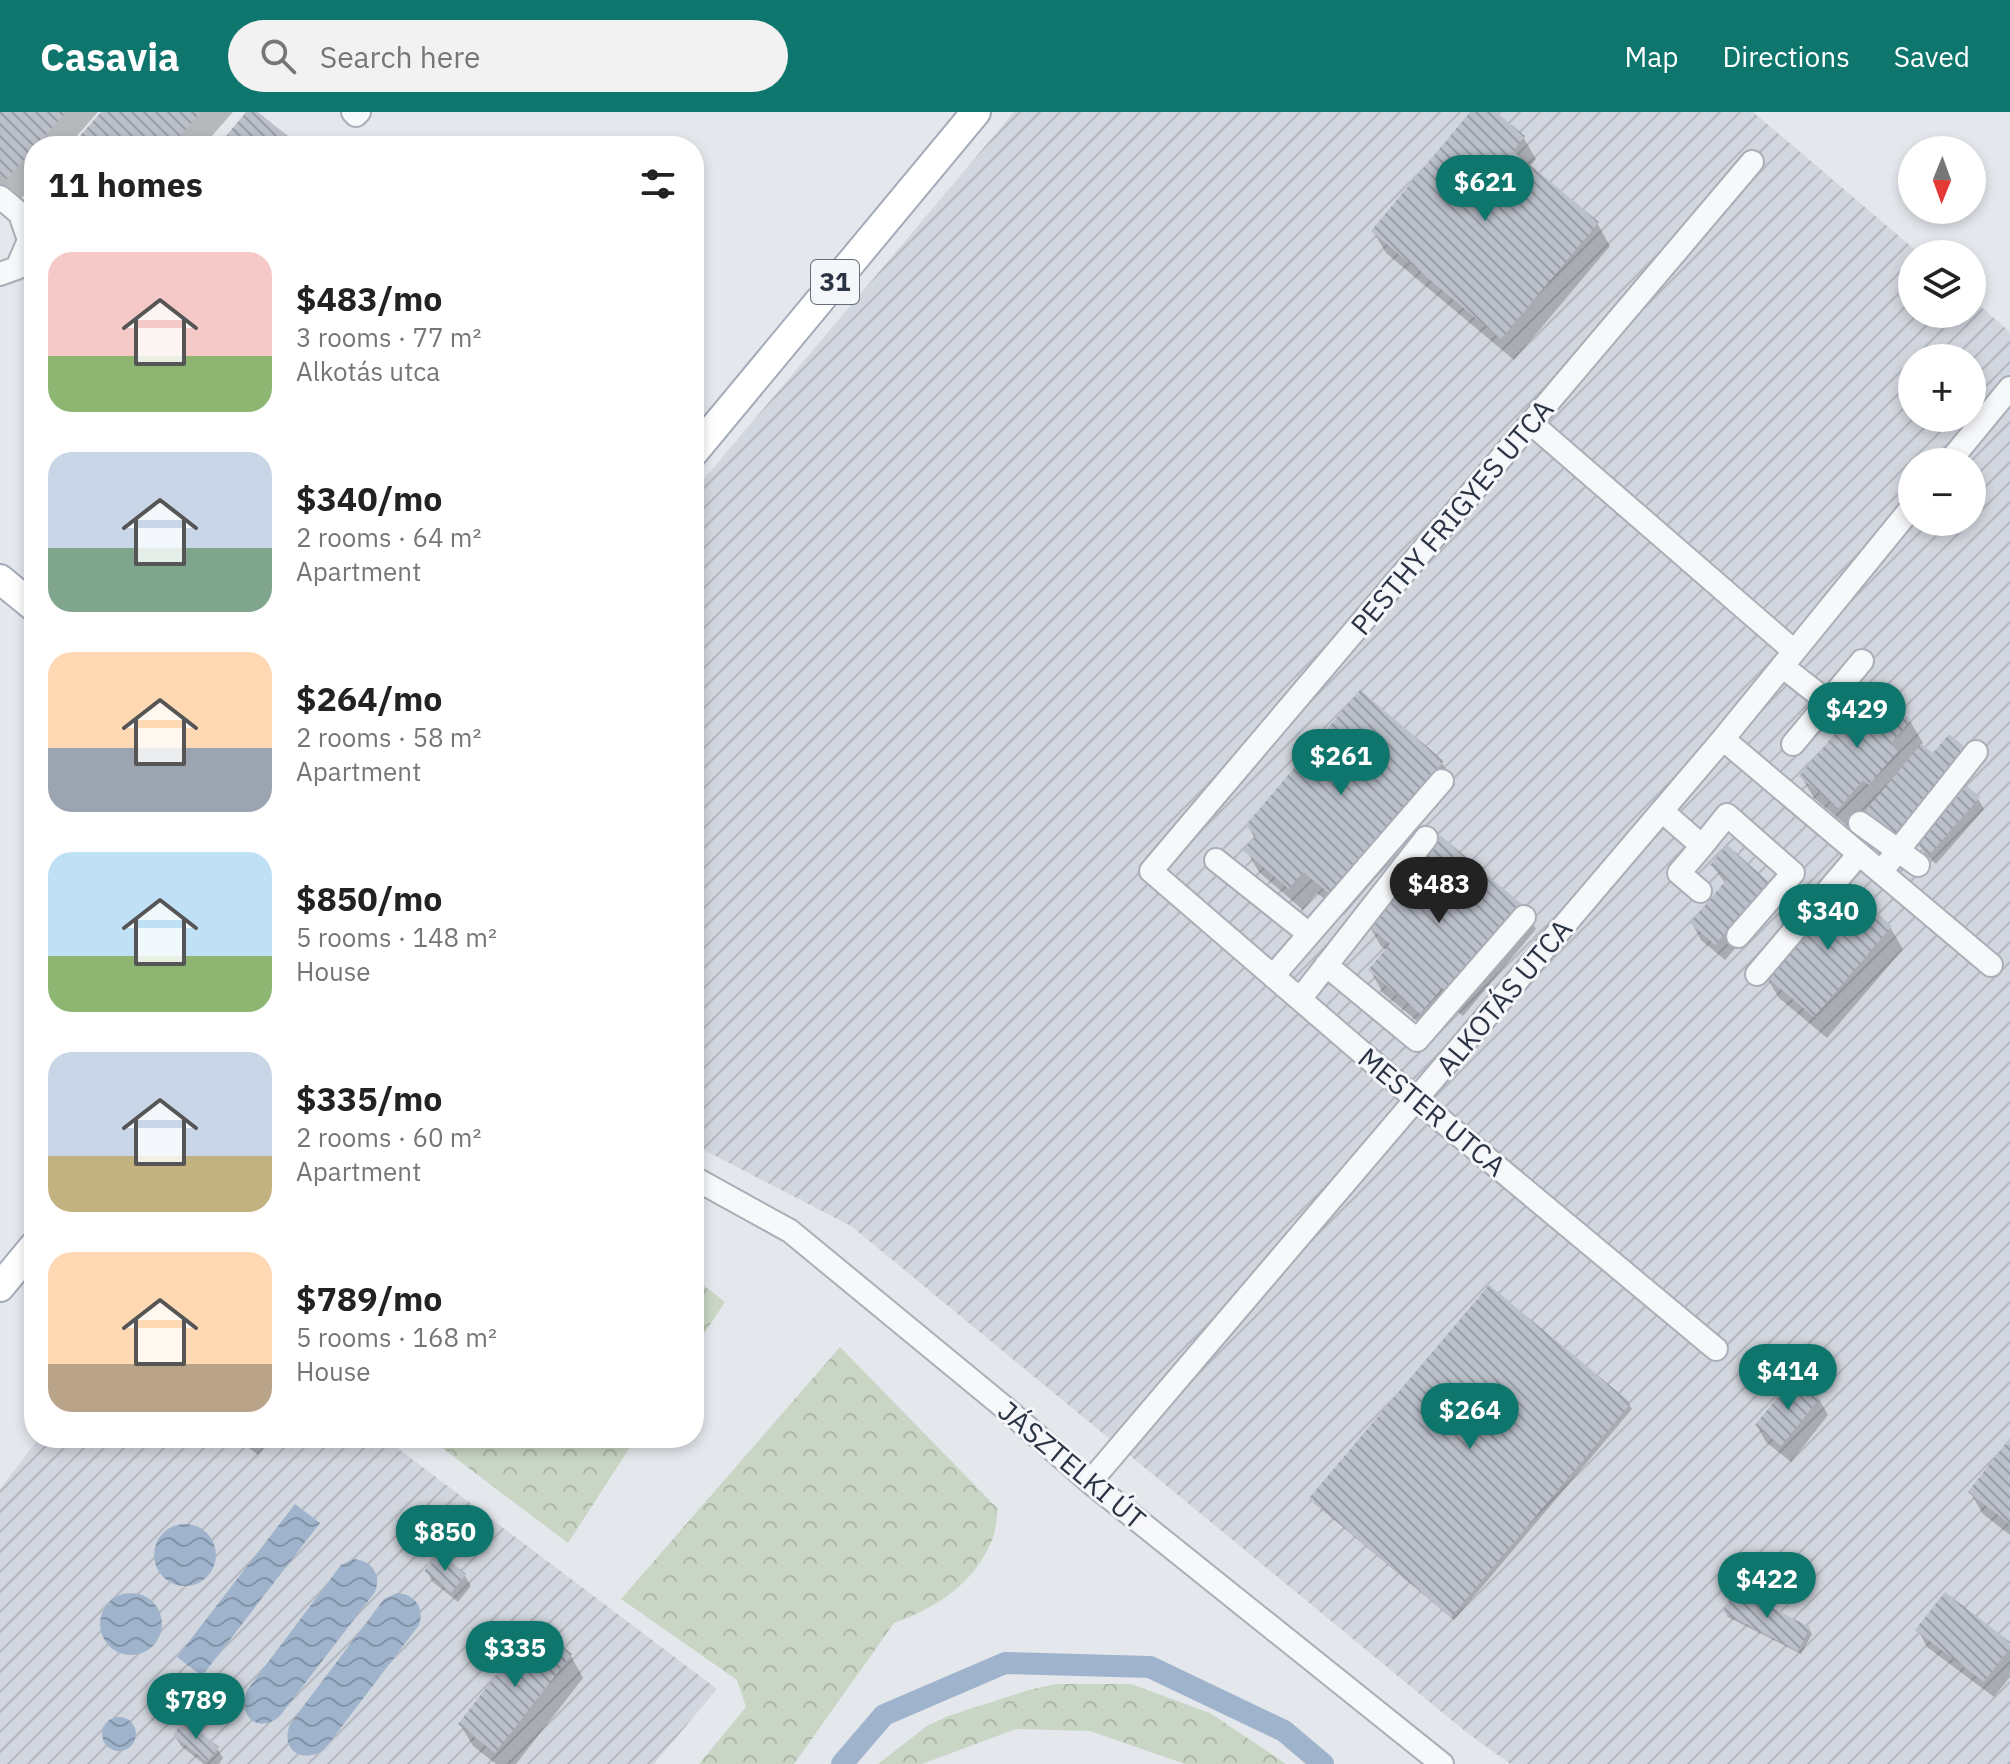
<!DOCTYPE html>
<meta charset="utf-8">
<style>
body{margin:0;font-family:"IBM Plex Sans",sans-serif;background:#f2f2f2;color:#222;height:100vh;display:flex;flex-direction:column;font-size:30px;white-space:nowrap}
*{box-sizing:border-box;margin:0}
p{font-size:26px;color:#767676}
.icon{flex:none;width:44px;height:44px;fill:none;stroke:currentColor;stroke-width:2;stroke-linecap:round;stroke-linejoin:round}
.map{position:relative;flex:1;overflow:hidden}
.sheet{position:absolute;left:24px;top:24px;width:680px;height:1312px;display:flex;flex-direction:column;background:#fff;border-radius:32px;box-shadow:0 4px 12px #0003}
.sheet>*{flex:none}
.needle{width:52px;rotate:181deg}
.buttons{position:absolute;left:1898px;top:24px;display:grid;gap:16px}
.buttons a{display:grid;place-items:center;width:88px;height:88px;border-radius:50%;background:#fff;box-shadow:0 4px 12px #0003;font-size:40px}
.price{position:absolute;translate:-50% -68px;padding:0 18px;border-radius:28px;background:#0f766e;color:#fff;font-size:26px;line-height:52px;filter:drop-shadow(0 2px 4px #0008)}
.price::after{content:'';position:absolute;left:50%;top:48px;width:24px;height:18px;margin-left:-12px;background:inherit;clip-path:polygon(0 0,100% 0,50% 100%)}
.price.on{background:#222;color:#fff}
ul{padding:0;list-style:none}
li{display:flex;align-items:center;gap:24px;height:200px;padding:0 24px}
li span{display:grid;place-items:center;flex:none;width:224px;height:160px;border-radius:24px;color:#555}
li>.icon{margin-inline-start:auto}
span .icon{width:96px;height:96px;fill:#fffc;stroke-width:1}
li b{font-size:34px}
h2{display:flex;justify-content:space-between;align-items:center;height:96px;padding:0 24px;font-size:34px}
header{display:flex;align-items:center;gap:48px;box-sizing:border-box;height:112px;padding:0 40px;background:#0f766e;color:#fff}
header strong{font-size:38px}
nav{display:flex;gap:44px;margin-inline-start:auto;font-size:28px}
.search{width:560px;height:72px;background:#f2f2f2;display:flex;align-items:center;gap:20px;box-sizing:border-box;padding:0 28px;border-radius:44px;color:#767676;font-size:30px}
.map>svg:first-child{display:block}
.industrial{fill:url(#industrial-furrows);fill-rule:evenodd}
.forest{fill:url(#forest-crowns)}
.water{fill:url(#water-waves)}
.shadow{fill:#0003;fill-rule:evenodd}
.lines{fill:none;stroke-linecap:round;stroke-linejoin:round}
.canal{stroke:#9fb4cc;stroke-width:22}
.building{fill:url(#building-back-hatch)}
.minor-casing{stroke:#a9aeb7;stroke-width:26}
.major-casing{stroke:#a3abb8;stroke-width:32}
.minor{stroke:#f7f8fa;stroke-width:22}
.major{stroke:#fff;stroke-width:28}
.labels{text-anchor:middle;stroke-width:6;stroke-linejoin:round;paint-order:stroke}
.shield{fill:#f4f6f9;stroke:#676e7b;stroke-width:2}
.shield-label{font-size:26px;font-weight:bold;fill:#2b3445}
.street-label{font-size:28px;fill:#2b3445;stroke:#f4f6f9}
</style>
<header>
<strong>Casavia</strong>
<div class="search"><svg class="icon" aria-label="search" viewBox="0 0 24 24"><circle cx="10" cy="10" r="6"/><path d="M15 15l6 6"/></svg>Search here</div>
<nav><a>Map</a><a>Directions</a><a>Saved</a></nav>
</header>
<div class="map">
<svg width="2010" height="1652" viewBox="0 0 2010 1652">
<defs>
<pattern id="industrial-furrows" width="10" height="10" patternUnits="userSpaceOnUse" patternTransform="scale(2)"><rect width="10" height="10" fill="#d2d6de"/><path d="M-1 1l2-2M0 10L10 0M9 11l2-2" fill="none" stroke="#b4b8c0"/></pattern>
<pattern id="forest-crowns" width="20" height="18" patternUnits="userSpaceOnUse" patternTransform="scale(2)"><rect width="20" height="18" fill="#c9d6c5"/><path d="M2 6a3 3 0 1 1 6 0M12 15a3 3 0 1 1 6 0" fill="none" stroke="#adb8ab"/></pattern>
<pattern id="water-waves" width="16" height="10" patternUnits="userSpaceOnUse" patternTransform="scale(2)"><rect width="16" height="10" fill="#9fb4cc"/><path d="M0 5q4-4 8 0t8 0" fill="none" stroke="#8293a7"/></pattern>
<pattern id="building-back-hatch" width="6" height="6" patternUnits="userSpaceOnUse" patternTransform="scale(2)"><rect width="6" height="6" fill="#bbc0ca"/><path d="M-1 5l2 2M0 0l6 6M5-1l2 2" fill="none" stroke="#989da6"/></pattern>
</defs>
<rect width="100%" height="100%" fill="#e4e7ec"/>
<path class="industrial" d="M 1014,0 L 1753,0 L 1920,142 L 1912,142 L 1912,202 L 1972,202 L 1972,187 L 2010,220 L 2010,1652 L 1510,1652 L 1466,1620 L 851,1114 L 694,1033 L 694,379 ZM 1912,246 L 1972,246 L 1972,306 L 1912,306 ZM 1912,350 L 1972,350 L 1972,410 L 1912,410 Z
M 39,1326 L 384,1326 L 717,1577 L 654,1652 L 0,1652 L 0,1377 Z"/>
<path class="forest" d="M 694,1166 L 725,1190 L 694,1237 Z
M 840,1235 L 998,1397 C 996,1407 996,1419 992,1428 C 975,1471 936,1496 894,1511 L 794,1652 L 699,1652 L 746,1595 L 737,1568 L 621,1487 Z
M 429,1326 L 636,1326 L 568,1431 Z
M 1055,1572 L 1131,1572 L 1210,1601 L 1286,1652 L 1185,1652 L 1090,1619 L 1016,1617 L 922,1652 L 878,1652 L 927,1614 L 948,1604 L 1029,1578 Z"/>
<path class="water" d="M 295,1392 L 320,1411 L 202,1564 L 177,1545 Z
M154 1443a31 31 0 1 1 62 0a31 31 0 1 1-62 0Z
M 353,1447 C 371,1448 382,1462 375,1480 L 280,1604 C 258,1623 237,1604 247,1578 L 341,1453 Z
M 397,1481 C 415,1482 425,1496 419,1513 L 324,1638 C 301,1652 280,1638 290,1612 L 384,1487 Z
M100 1512a31 31 0 1 1 62 0a31 31 0 1 1-62 0Z
M102 1622a17 17 0 1 1 34 0a17 17 0 1 1-34 0Z"/>
<path class="shadow" d="M 0,0 L 98,0 L 68,34 L 34,34 L 34,72 L 19,89 L 0,72 Z
M 103,0 L 233,0 L 203,34 L 73,34 Z
M 1473,0 L 1493,0 L 1523,25 L 1536,47 L 1529,55 L 1597,111 L 1610,134 L 1514,248 L 1386,141 L 1373,119 Z
M 1910,609 L 1923,631 L 1921,634 L 1955,690 L 1978,687 L 1984,697 L 1936,752 L 1925,742 L 1919,732 L 1926,723 L 1899,743 L 1863,704 L 1852,718 L 1814,686 L 1801,664 ZM 1941,698 L 1946,701 L 1934,714 L 1932,709 Z
M 1442,651 L 1455,673 L 1344,803 L 1317,781 L 1303,798 L 1259,760 L 1246,738 L 1255,727 L 1248,714 Z
M 1712,753 L 1768,771 L 1777,788 L 1725,848 L 1701,828 L 1692,811 L 1726,772 Z
M 1523,795 L 1536,817 L 1463,904 L 1455,897 L 1434,923 L 1383,881 L 1370,858 L 1387,839 L 1381,834 L 1368,812 Z
M 1831,800 L 1890,815 L 1903,837 L 1827,926 L 1779,886 L 1766,864 Z
M 1819,1287 L 1828,1303 L 1791,1350 L 1766,1330 L 1757,1314 Z
M 1629,1293 L 1632,1297 L 1454,1508 L 1314,1391 L 1312,1386 Z
M 237,1326 L 272,1326 L 258,1343 Z
M 2010,1329 L 2010,1423 L 1983,1402 L 1970,1380 Z
M 427,1460 L 465,1464 L 471,1474 L 458,1490 L 433,1470 Z
M 1725,1500 L 1809,1517 L 1812,1522 L 1801,1542 L 1728,1505 Z
M 1918,1518 L 2010,1532 L 2010,1565 L 1994,1585 L 1927,1535 Z
M 571,1544 L 583,1566 L 516,1652 L 496,1652 L 473,1634 L 460,1612 Z
M 175,1624 L 217,1636 L 223,1646 L 219,1652 L 204,1652 L 181,1634 Z"/>
<g class="lines">
<path class="canal" d="M 842,1652 L 884,1603 L 1005,1551 L 1150,1555 L 1284,1619 L 1323,1652"/>
</g>
<path class="building" d="M 0,0 L 66,0 L 6,68 L 0,63 Z
M 101,0 L 201,0 L 171,34 L 71,34 Z
M 246,0 L 258,0 L 300,34 L 218,34 Z
M 1470,0 L 1496,0 L 1525,24 L 1513,39 L 1599,110 L 1501,227 L 1371,119 Z
M 34,76 L 34,99 L 22,89 Z
M 1874,576 L 1911,608 L 1890,632 L 1898,639 L 1869,673 L 1863,668 L 1838,697 L 1799,664 Z
M 1360,578 L 1444,649 L 1331,783 L 1303,760 L 1289,777 L 1243,738 L 1256,723 L 1245,714 Z
M 1949,622 L 1967,637 L 1916,708 L 1910,703 L 1889,728 L 1861,704 L 1921,632 L 1933,641 Z
M 1967,674 L 1980,685 L 1929,743 L 1916,732 Z
M 1440,723 L 1524,794 L 1450,883 L 1442,876 L 1420,902 L 1368,858 L 1390,832 L 1366,812 Z
M 1727,733 L 1769,770 L 1715,833 L 1690,811 L 1727,767 L 1710,753 Z
M 1848,776 L 1892,814 L 1814,905 L 1764,863 L 1825,792 L 1830,797 Z
M 1489,1173 L 1631,1291 L 1451,1505 L 1309,1386 Z
M 1794,1265 L 1820,1286 L 1781,1334 L 1755,1313 Z
M 2010,1326 L 2010,1412 L 1968,1380 Z
M 440,1441 L 466,1462 L 451,1481 L 424,1459 Z
M 1735,1477 L 1810,1515 L 1798,1539 L 1723,1500 Z
M 1945,1480 L 2010,1530 L 2010,1536 L 1984,1570 L 1915,1518 Z
M 535,1513 L 572,1542 L 495,1641 L 458,1612 Z
M 184,1608 L 219,1635 L 207,1650 L 173,1623 Z"/>
<g class="lines">
<defs>
<path id="minor" d="M 353,0 L 356,3 L 359,0
M 0,85 L 30,110
M 0,162 L 17,156 L 29,128 L 20,102
M 1531,311 L 1794,539
M 1949,350 L 2010,276
M 1782,554 L 1828,590
M 1723,627 L 1991,853
M 1793,632 L 1862,549
M 1662,699 L 1702,734 L 1727,703 L 1793,761 L 1738,824
M 1860,711 L 1918,753
M 1216,748 L 1309,822
M 1881,760 L 1976,640
M 1700,779 L 1679,761 L 1702,734
M 1326,853 L 1417,928 L 1524,805
M 1757,862 L 1859,742
M 1273,864 L 1442,669
M 1300,887 L 1426,726
M 694,1066 L 790,1119 L 1005,1296 L 1090,1370 L 1442,1652
M 1716,1237 L 1417,988 L 1151,759 L 1752,50
M 1090,1370 L 1723,627 L 1912,395"/>
<path id="major" d="M 694,340 L 976,0
M 0,467 L 34,495
M 0,1175 L 34,1134"/>
</defs>
<use href="#minor" class="minor-casing"/>
<use href="#major" class="major-casing"/>
<use href="#minor" class="minor"/>
<use href="#major" class="major"/>
</g>
<g class="labels">
<rect class="shield" x="811" y="148" width="48" height="44" rx="6"/>
<g class="shield-label">
<text x="835" y="179">31</text>
</g>
<g class="street-label">
<text transform="translate(1452 405) rotate(-50)" y="10">PESTHY FRIGYES UTCA</text>
<text transform="translate(1504 885) rotate(-50)" y="10">ALKOTÁS UTCA</text>
<text transform="translate(1432 1000) rotate(40)" y="10">MESTER UTCA</text>
<text transform="translate(1072 1353) rotate(40)" y="10">JÁSZTELKI ÚT</text>
</g>
</g>
</svg>
<div class="buttons">
<a><svg class="needle" viewBox="-14 -14 28 28"><path d="M0-13l5 13h-10z" fill="#e53935"/><path d="M0 13l5-13h-10z" fill="#767676"/></svg></a>
<a><svg class="icon" aria-label="layers" viewBox="0 0 24 24"><path d="M12 4l9 5-9 5-9-5zM3 14l9 5 9-5"/></svg></a>
<a>+</a>
<a>−</a>
</div>
<b class="price" style="left:1485px;top:111px">$621</b>
<b class="price" style="left:1857px;top:638px">$429</b>
<b class="price" style="left:1341px;top:685px">$261</b>
<b class="price on" style="left:1439px;top:813px">$483</b>
<b class="price" style="left:1828px;top:840px">$340</b>
<b class="price" style="left:1788px;top:1300px">$414</b>
<b class="price" style="left:1470px;top:1339px">$264</b>
<b class="price" style="left:445px;top:1461px">$850</b>
<b class="price" style="left:1767px;top:1508px">$422</b>
<b class="price" style="left:515px;top:1577px">$335</b>
<b class="price" style="left:196px;top:1629px">$789</b>
<section class="sheet">
<h2>11 homes<svg class="icon" aria-label="filters" viewBox="0 0 24 24"><path d="M4 7h16M4 17h16"/><circle cx="9" cy="7" r="2"/><circle cx="15" cy="17" r="2"/></svg></h2>
<ul>
<li><span style="background:linear-gradient(#f6c9c9 65%,#8fb573 0)"><svg class="icon" aria-label="home" viewBox="0 0 24 24"><path d="M3 11l9-7 9 7M6 9v11h12V9"/></svg></span><div><b>$483/mo</b><p>3 rooms · 77 m²</p><p>Alkotás utca</p></div></li>
<li><span style="background:linear-gradient(#c9d6e8 60%,#7fa58c 0)"><svg class="icon" aria-label="home" viewBox="0 0 24 24"><path d="M3 11l9-7 9 7M6 9v11h12V9"/></svg></span><div><b>$340/mo</b><p>2 rooms · 64 m²</p><p>Apartment</p></div></li>
<li><span style="background:linear-gradient(#ffd9b3 60%,#9aa5b1 0)"><svg class="icon" aria-label="home" viewBox="0 0 24 24"><path d="M3 11l9-7 9 7M6 9v11h12V9"/></svg></span><div><b>$264/mo</b><p>2 rooms · 58 m²</p><p>Apartment</p></div></li>
<li><span style="background:linear-gradient(#bfe0f5 65%,#8fb573 0)"><svg class="icon" aria-label="home" viewBox="0 0 24 24"><path d="M3 11l9-7 9 7M6 9v11h12V9"/></svg></span><div><b>$850/mo</b><p>5 rooms · 148 m²</p><p>House</p></div></li>
<li><span style="background:linear-gradient(#c9d6e8 65%,#c2b280 0)"><svg class="icon" aria-label="home" viewBox="0 0 24 24"><path d="M3 11l9-7 9 7M6 9v11h12V9"/></svg></span><div><b>$335/mo</b><p>2 rooms · 60 m²</p><p>Apartment</p></div></li>
<li><span style="background:linear-gradient(#ffd9b3 70%,#b9a48a 0)"><svg class="icon" aria-label="home" viewBox="0 0 24 24"><path d="M3 11l9-7 9 7M6 9v11h12V9"/></svg></span><div><b>$789/mo</b><p>5 rooms · 168 m²</p><p>House</p></div></li>
</ul>
</section>
</div>
